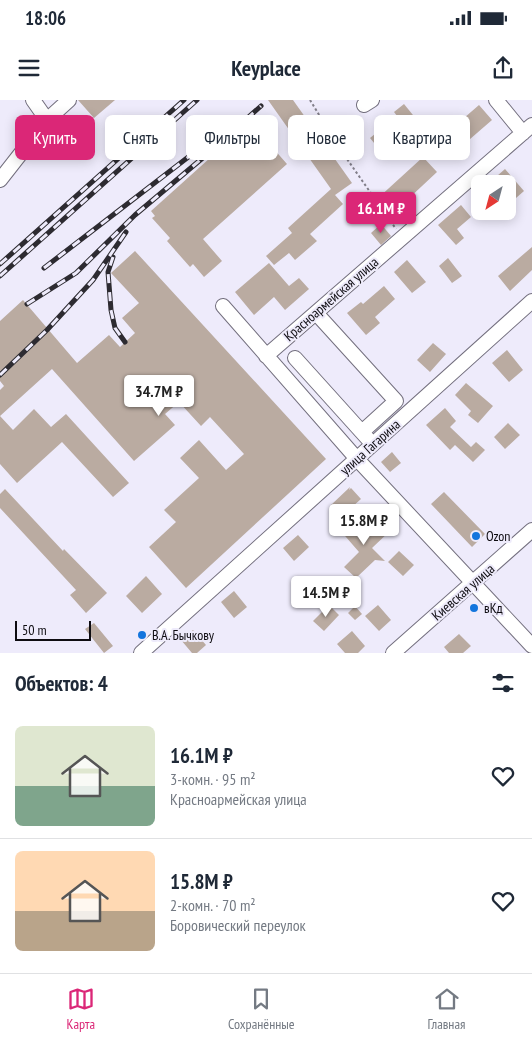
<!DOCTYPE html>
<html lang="ru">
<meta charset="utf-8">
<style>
body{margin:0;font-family:"PT Sans Narrow",sans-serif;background:#f2f2f3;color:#1f2937;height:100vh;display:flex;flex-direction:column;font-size:19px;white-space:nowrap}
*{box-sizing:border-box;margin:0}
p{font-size:16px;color:#747a83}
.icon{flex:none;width:28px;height:28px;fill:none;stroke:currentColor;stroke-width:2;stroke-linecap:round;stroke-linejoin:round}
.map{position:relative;height:553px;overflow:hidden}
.panel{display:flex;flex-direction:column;background:#fff;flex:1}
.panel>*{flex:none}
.guide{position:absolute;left:15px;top:15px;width:502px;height:45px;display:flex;gap:10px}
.needle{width:32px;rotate:216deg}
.buttons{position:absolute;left:471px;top:75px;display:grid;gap:10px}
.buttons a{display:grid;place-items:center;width:45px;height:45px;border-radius:8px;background:#fff;box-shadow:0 2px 12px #0003;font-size:25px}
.scale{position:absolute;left:15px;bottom:12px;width:76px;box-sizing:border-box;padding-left:5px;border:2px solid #0e0c11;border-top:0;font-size:14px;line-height:18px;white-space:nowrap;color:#0e0c11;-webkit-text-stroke:4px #eeebfb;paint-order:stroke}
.price{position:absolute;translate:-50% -42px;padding:0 11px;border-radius:5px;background:#fff;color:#222;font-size:16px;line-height:32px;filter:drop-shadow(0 1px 2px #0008)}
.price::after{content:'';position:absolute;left:50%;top:30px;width:15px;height:11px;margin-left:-8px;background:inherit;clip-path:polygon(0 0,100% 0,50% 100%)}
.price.active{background:#db2777;color:#fff}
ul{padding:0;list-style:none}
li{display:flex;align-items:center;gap:15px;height:125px;padding:0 15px}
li+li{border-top:1px solid #e0e1e3}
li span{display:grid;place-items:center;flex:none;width:140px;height:100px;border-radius:8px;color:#555}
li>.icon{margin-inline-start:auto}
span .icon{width:60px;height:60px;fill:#fffc;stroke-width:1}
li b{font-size:21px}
h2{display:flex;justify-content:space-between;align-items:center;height:60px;padding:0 15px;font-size:21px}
.tag{padding:0 18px;border-radius:8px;background:#fff;box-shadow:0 2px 12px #0003;font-size:18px;line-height:45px}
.tag.active{background:#db2777;color:#fff}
.status{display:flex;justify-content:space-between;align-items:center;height:35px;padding:0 25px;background:#fff;direction:ltr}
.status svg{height:14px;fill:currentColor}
header{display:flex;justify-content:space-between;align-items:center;height:65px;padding:0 15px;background:#fff;font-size:22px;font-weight:600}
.dock{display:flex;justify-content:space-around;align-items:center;height:70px;border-top:1px solid #e0e1e3;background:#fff;font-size:14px;color:#747a83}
.dock a{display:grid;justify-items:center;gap:2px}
.dock .active{color:#db2777}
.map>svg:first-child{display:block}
.building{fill:#baaba1}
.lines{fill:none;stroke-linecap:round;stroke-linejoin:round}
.minor-casing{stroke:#736f7e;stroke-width:16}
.path{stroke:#827f8a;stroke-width:2;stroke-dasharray:2.5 2.5;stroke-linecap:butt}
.minor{stroke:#fff;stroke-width:14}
.rail-casing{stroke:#2d2b31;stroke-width:5}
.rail{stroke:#eeebfb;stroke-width:3;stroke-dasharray:9;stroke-linecap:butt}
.poi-dot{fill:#1375dd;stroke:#eeebfb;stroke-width:2}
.labels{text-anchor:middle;stroke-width:4;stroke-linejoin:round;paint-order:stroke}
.street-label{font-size:14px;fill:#0e0c11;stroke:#eeebfb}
.poi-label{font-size:14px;fill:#0e0c11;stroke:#eeebfb;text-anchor:start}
</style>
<div class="status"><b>18:06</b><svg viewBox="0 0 49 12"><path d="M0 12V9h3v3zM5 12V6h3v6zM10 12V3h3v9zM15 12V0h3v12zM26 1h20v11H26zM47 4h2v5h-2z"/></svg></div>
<header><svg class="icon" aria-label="menu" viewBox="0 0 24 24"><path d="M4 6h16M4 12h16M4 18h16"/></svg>Keyplace<svg class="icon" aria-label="share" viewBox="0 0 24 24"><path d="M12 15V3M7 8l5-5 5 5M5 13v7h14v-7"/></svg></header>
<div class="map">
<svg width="532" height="553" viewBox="0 0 532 553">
<rect width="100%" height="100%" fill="#eeebfb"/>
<path class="building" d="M 78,0 L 115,0 L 94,18 Z
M 268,0 L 293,0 L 352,83 L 335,95 L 343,104 L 310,134 L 317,141 L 295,160 L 289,153 L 274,165 L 266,156 L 292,133 L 288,128 L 331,89 Z
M 404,4 L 417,20 L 407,29 L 394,12 Z
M 479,5 L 492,20 L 447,59 L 434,44 Z
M 250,22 L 287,64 L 203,139 L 222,161 L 204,177 L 193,164 L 190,167 L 167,141 L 170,138 L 152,118 L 155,116 L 151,111 Z
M 381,29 L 394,45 L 383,54 L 370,38 Z
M 423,57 L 437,72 L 391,115 L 377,99 Z
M 505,69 L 524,91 L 508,105 L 508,84 L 488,84 Z
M 461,105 L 471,117 L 457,129 L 464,138 L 456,145 L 438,125 Z
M 381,124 L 391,136 L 381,145 L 371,133 Z
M 532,147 L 532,170 L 510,191 L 498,176 Z
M 135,151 L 326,359 L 186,488 L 149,447 L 176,422 L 164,410 L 199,378 L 180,358 L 199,340 L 226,370 L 244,354 L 210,317 L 201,326 L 179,302 L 165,314 L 175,325 L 134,361 L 52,269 L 0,316 L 13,330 L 34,309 L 51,327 L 66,314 L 129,383 L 113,397 L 62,342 L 17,383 L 0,364 L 0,290 L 4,286 L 0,281 L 0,221 L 23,200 L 77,263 L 109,235 L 120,247 L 135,233 L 122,218 L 139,203 L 111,173 Z
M 448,158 L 462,176 L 452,183 L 439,166 Z
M 407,160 L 426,182 L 412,193 L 394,172 Z
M 269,163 L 289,186 L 299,178 L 309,189 L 285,210 L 274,197 L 254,215 L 235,192 Z
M 384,186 L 395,199 L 375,217 L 380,223 L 366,235 L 347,213 L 361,202 L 363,204 Z
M 433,243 L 446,254 L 430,272 L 417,260 Z
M 507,250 L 523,270 L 509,282 L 492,263 Z
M 466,283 L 493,306 L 478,323 L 468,315 L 471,311 L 455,295 Z
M 445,308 L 456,321 L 450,327 L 471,347 L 476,342 L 485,350 L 473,362 L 455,345 L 450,350 L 426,325 Z
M 508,323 L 520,335 L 505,349 L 494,337 Z
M 392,352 L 401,363 L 390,372 L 381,362 Z
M 350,387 L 349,390 L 351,388 L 361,399 L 342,416 L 331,405 Z
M 5,389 L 63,451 L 64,449 L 107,493 L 86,513 L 70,495 L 76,490 L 0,408 L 0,394 Z
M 444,392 L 485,434 L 472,447 L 431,404 Z
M 342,418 L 358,437 L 380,418 L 391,430 L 372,448 L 385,461 L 375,460 L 356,478 L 344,467 L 359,452 L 339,429 Z
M 298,435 L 309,447 L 294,461 L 283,448 Z
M 399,451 L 414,465 L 403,476 L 388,462 Z
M 146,476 L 162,494 L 142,513 L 126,496 Z
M 234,491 L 247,507 L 234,518 L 221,502 Z
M 329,505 L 339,515 L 324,531 L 313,521 Z
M 378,505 L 391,520 L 379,531 L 365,516 Z
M 355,506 L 362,514 L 355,520 L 348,513 Z
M 94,523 L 113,546 L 104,553 L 85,529 Z
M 193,530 L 206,545 L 197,553 L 192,553 L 181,540 Z
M 352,531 L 365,546 L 358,553 L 345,553 L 337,544 Z
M 459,534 L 471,546 L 463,553 L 449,553 L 444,547 Z"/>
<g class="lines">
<defs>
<path id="minor" d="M 33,0 L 47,20
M 496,0 L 523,33
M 364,5 L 372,0
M 0,80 L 47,20 L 69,0
M 223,206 L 357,359 L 532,546
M 316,213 L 396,301 L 362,332
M 266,256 L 532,25
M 295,258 L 368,339
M 141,553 L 532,201
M 393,553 L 532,430"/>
</defs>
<use href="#minor" class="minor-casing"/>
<path class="path" d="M 310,0 L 340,49 L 396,129"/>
<use href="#minor" class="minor"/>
<defs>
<path id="rail" d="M 113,157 L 108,172 L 111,210 L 115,228 L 125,242
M 0,164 L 184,0
M 44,168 L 226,28
M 0,176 L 197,0
M 27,204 L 76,173 L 135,115 L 205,56 L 261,6
M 0,275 L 47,230 L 93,180 L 126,132"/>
</defs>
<use href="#rail" class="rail-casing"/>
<use href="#rail" class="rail"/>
</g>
<g class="poi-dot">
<circle cx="476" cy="436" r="5"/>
<circle cx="474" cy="508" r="5"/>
<circle cx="142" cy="535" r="5"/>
</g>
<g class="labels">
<g class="street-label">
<text transform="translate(331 199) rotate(-41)" y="5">Красноармейская улица</text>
<text transform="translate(370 347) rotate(-42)" y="5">улица Гагарина</text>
<text transform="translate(463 492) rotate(-41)" y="5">Киевская улица</text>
</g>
<g class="poi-label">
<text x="486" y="441">Ozon</text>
<text x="484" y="513">вКд</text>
<text x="152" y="540">В.А. Бычкову</text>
</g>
</g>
</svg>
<div class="buttons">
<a><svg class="needle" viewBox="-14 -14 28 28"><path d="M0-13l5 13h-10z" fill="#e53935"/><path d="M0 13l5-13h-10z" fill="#747a83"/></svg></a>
</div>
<div class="scale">50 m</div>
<b class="price active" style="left:381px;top:134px">16.1M ₽</b>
<b class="price" style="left:159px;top:317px">34.7M ₽</b>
<b class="price" style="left:364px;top:446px">15.8M ₽</b>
<b class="price" style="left:326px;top:518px">14.5M ₽</b>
<div class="guide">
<a class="tag active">Купить</a>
<a class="tag">Снять</a>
<a class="tag">Фильтры</a>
<a class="tag">Новое</a>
<a class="tag">Квартира</a>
</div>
</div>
<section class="panel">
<h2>Объектов: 4<svg class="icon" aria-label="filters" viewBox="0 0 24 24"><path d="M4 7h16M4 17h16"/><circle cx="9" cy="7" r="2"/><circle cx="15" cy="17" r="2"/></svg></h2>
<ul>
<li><span style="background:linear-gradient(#dfe7d0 60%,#7fa58c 0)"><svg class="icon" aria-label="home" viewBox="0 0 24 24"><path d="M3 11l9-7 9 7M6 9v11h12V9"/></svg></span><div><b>16.1M ₽</b><p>3-комн. · 95 m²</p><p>Красноармейская улица</p></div><svg class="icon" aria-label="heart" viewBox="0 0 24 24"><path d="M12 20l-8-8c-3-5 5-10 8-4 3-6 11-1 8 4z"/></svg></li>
<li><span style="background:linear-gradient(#ffd9b3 60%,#b9a48a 0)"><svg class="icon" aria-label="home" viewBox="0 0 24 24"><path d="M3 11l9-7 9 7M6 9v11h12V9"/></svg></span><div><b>15.8M ₽</b><p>2-комн. · 70 m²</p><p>Боровический переулок</p></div><svg class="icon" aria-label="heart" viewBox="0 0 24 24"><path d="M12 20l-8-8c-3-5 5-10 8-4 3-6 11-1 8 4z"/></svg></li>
</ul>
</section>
<nav class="dock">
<a class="active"><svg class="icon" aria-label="map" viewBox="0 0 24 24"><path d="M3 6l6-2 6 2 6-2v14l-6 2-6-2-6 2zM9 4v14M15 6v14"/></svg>Карта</a>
<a><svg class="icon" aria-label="saved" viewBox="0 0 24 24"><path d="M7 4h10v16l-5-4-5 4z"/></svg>Сохранённые</a>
<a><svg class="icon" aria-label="home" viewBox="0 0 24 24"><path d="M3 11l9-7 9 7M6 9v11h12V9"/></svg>Главная</a>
</nav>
